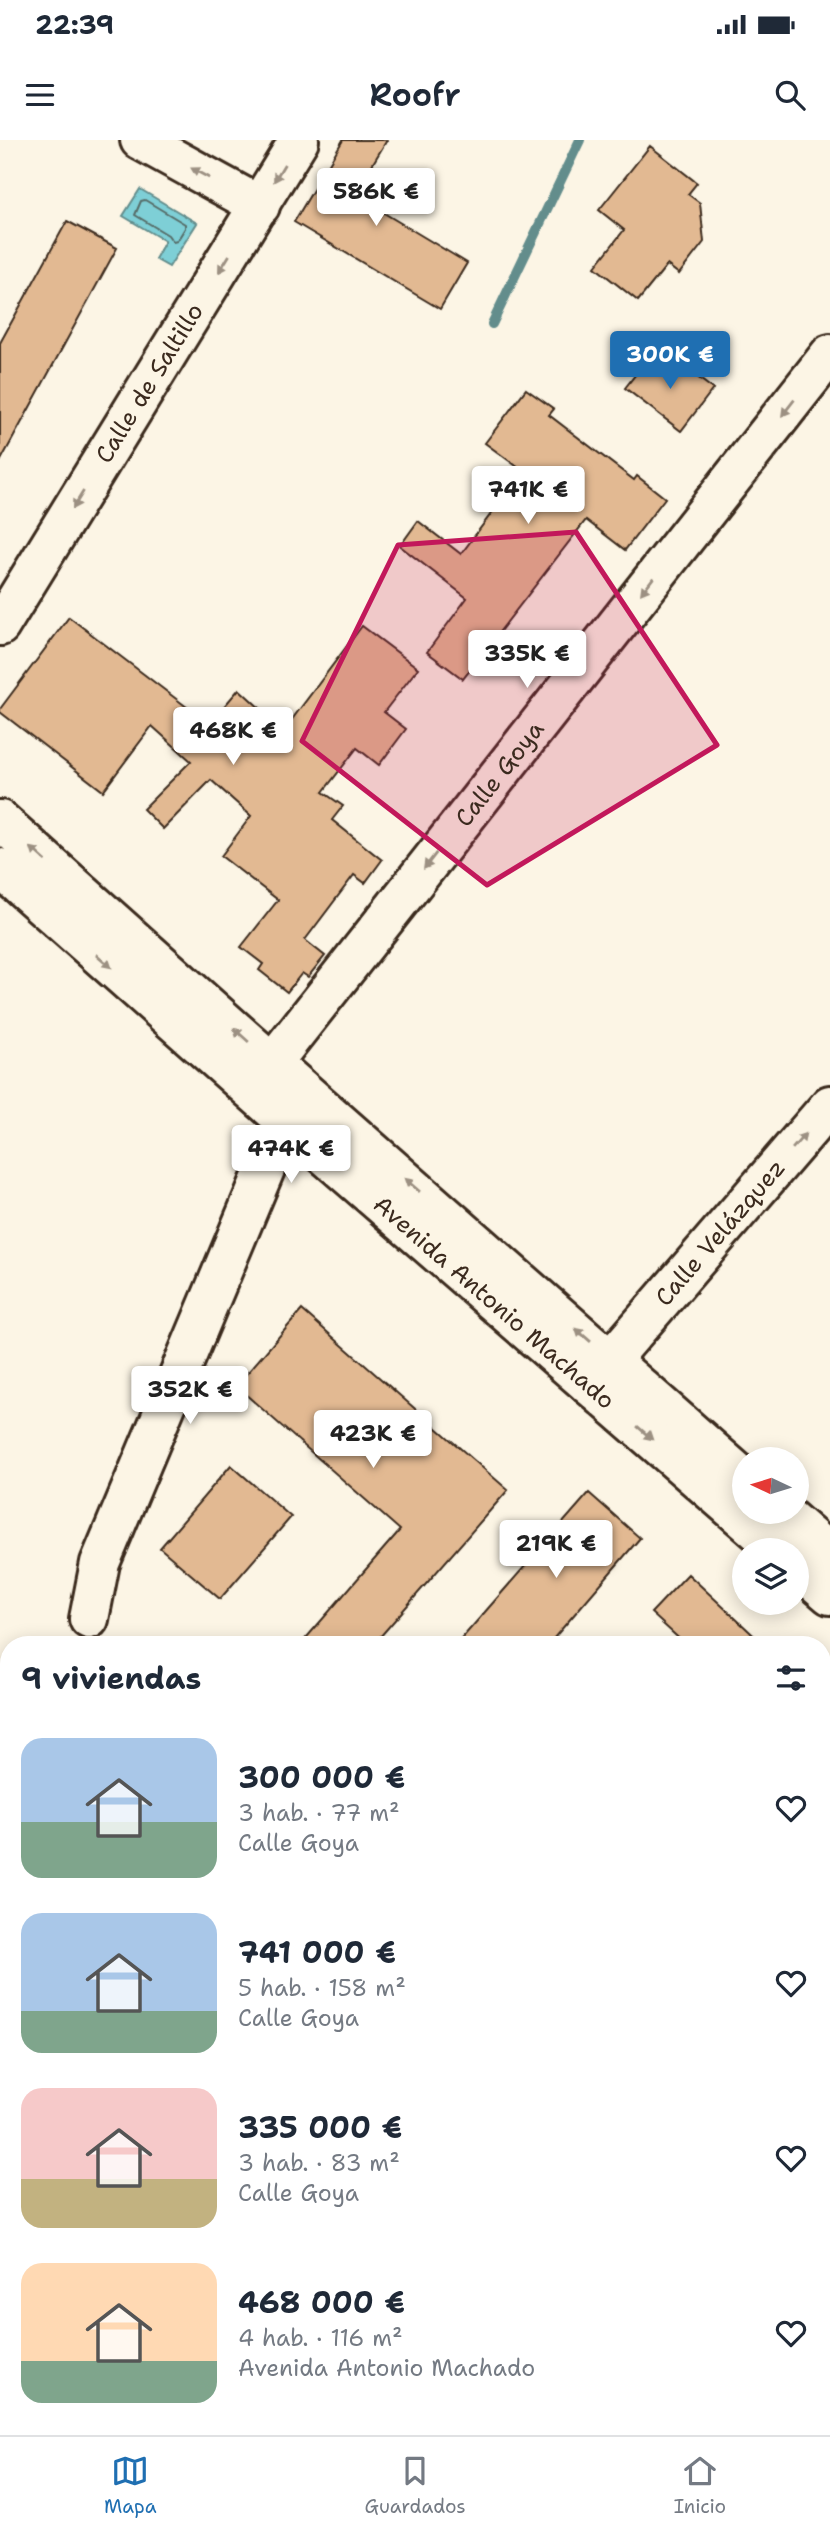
<!DOCTYPE html>
<html lang="es">
<meta charset="utf-8">
<style>
body{margin:0;font-family:"Shantell Sans",sans-serif;background:#f6f6f7;color:#1f2937;height:100vh;display:flex;flex-direction:column;font-size:26px;white-space:nowrap}
*{box-sizing:border-box;margin:0}
p{font-size:23px;color:#747a83}
.icon{flex:none;width:38px;height:38px;fill:none;stroke:currentColor;stroke-width:2;stroke-linecap:round;stroke-linejoin:round}
.map{position:relative;flex:1;overflow:hidden}
.side{position:absolute;left:0px;top:1496px;width:831px;height:800px;display:flex;flex-direction:column;background:#fff;border-radius:28px 28px 0 0;box-shadow:0 4px 18px #0003}
.side>*{flex:none}
.needle{width:46px;rotate:274deg}
.tools{position:absolute;left:732px;top:1307px;display:grid;gap:14px}
.tools a{display:grid;place-items:center;width:77px;height:77px;border-radius:50%;background:#fff;box-shadow:0 4px 18px #0003;font-size:35px}
.price{position:absolute;translate:-50% -60px;padding:0 16px;border-radius:7px;background:#fff;color:#222;font-size:23px;line-height:46px;filter:drop-shadow(0 2px 4px #0008)}
.price::after{content:'';position:absolute;left:50%;top:42px;width:21px;height:16px;margin-left:-10px;background:inherit;clip-path:polygon(0 0,100% 0,50% 100%)}
.price.selected{background:#1f6fb2;color:#fff}
ul{padding:0;list-style:none}
li{display:flex;align-items:center;gap:21px;height:175px;padding:0 21px}
li span{display:grid;place-items:center;flex:none;width:196px;height:140px;border-radius:21px;color:#555}
li>.icon{margin-inline-start:auto}
span .icon{width:84px;height:84px;fill:#fffc;stroke-width:1}
li b{font-size:30px}
h2{display:flex;justify-content:space-between;align-items:center;height:84px;padding:0 21px;font-size:30px}
.status{display:flex;justify-content:space-between;align-items:center;height:49px;padding:0 35px;background:#fff;direction:ltr}
.status svg{height:19px;fill:currentColor}
header{display:flex;justify-content:space-between;align-items:center;height:91px;padding:0 21px;background:#fff;font-size:32px;font-weight:600}
.menu{display:flex;justify-content:space-around;align-items:center;height:98px;border-top:2px solid #e0e1e3;background:#fff;font-size:19px;color:#747a83}
.menu a{display:grid;justify-items:center;gap:4px}
.menu .selected{color:#1f6fb2}
.map>svg:first-child{display:block}
.water{fill:#7ecfd6;stroke:#638d8c;stroke-width:2}
.lines{fill:none;stroke-linecap:round;stroke-linejoin:round}
.shore{stroke:#566c68;stroke-width:2}
.stream{stroke:#638d8c;stroke-width:10}
.building{fill:#e2b992;stroke:#3b2a1e;stroke-width:2}
.minor-casing{stroke:#3b2a1e;stroke-width:44}
.major-casing{stroke:#3b2a1e;stroke-width:44}
.path{stroke:#3b2a1e;stroke-width:4.5;stroke-dasharray:5 5;stroke-linecap:butt}
.minor{stroke:#fcf5e5;stroke-width:38}
.major{stroke:#fcf5e5;stroke-width:38}
.oneway{fill:#9c9082}
.marked{fill:#c2185b;fill-opacity:0.2;stroke:#c2185b;stroke-width:5;stroke-linejoin:round}
.labels{text-anchor:middle;stroke-width:7;stroke-linejoin:round;paint-order:stroke}
.street-label{font-size:24px;fill:#3b2a1e;stroke:#fcf5e5}
</style>
<div class="status"><b>22:39</b><svg viewBox="0 0 49 12"><path d="M0 12V9h3v3zM5 12V6h3v6zM10 12V3h3v9zM15 12V0h3v12zM26 1h20v11H26zM47 4h2v5h-2z"/></svg></div>
<header><svg class="icon" aria-label="menu" viewBox="0 0 24 24"><path d="M4 6h16M4 12h16M4 18h16"/></svg>Roofr<svg class="icon" aria-label="search" viewBox="0 0 24 24"><circle cx="10" cy="10" r="6"/><path d="M15 15l6 6"/></svg></header>
<div class="map">
<svg width="830" height="2295" viewBox="0 0 830 2295">
<rect width="100%" height="100%" fill="#fcf5e5"/>
<filter id="ink" filterUnits="userSpaceOnUse"><feTurbulence type="fractalNoise" baseFrequency=".0143" numOctaves="2"/><feDisplacementMap in="SourceGraphic" scale="14" xChannelSelector="R" yChannelSelector="G"/><feConvolveMatrix kernelMatrix="1 2 1 2 8 2 1 2 1" color-interpolation-filters="sRGB"/></filter>
<g filter="url(#ink)">
<path class="water" d="M 140,49 L 197,83 L 169,127 L 155,119 L 165,101 L 123,76 Z"/>
<g class="lines">
<path class="shore" d="M 145,60 L 185,84 L 185,88 L 177,101 L 173,102 L 168,95 L 135,75 L 141,61 Z"/>
<path class="stream" d="M 492,184 L 580,0"/>
</g>
<path class="building" d="M 343,0 L 387,0 L 354,55 L 467,123 L 440,169 L 294,82 Z
M 650,6 L 697,43 L 688,54 L 700,63 L 704,102 L 679,134 L 667,125 L 638,161 L 595,127 L 624,90 L 599,70 Z
M 67,81 L 117,108 L 0,322 L 0,203 Z
M 650,216 L 664,227 L 671,217 L 713,249 L 681,291 L 625,248 Z
M 526,249 L 554,269 L 549,275 L 634,340 L 637,336 L 665,358 L 625,410 L 586,380 L 463,539 L 427,512 L 467,458 L 400,406 L 418,381 L 461,414 L 523,331 L 485,303 Z
M 69,477 L 209,584 L 239,549 L 284,590 L 362,486 L 418,528 L 384,572 L 406,589 L 379,625 L 357,608 L 323,652 L 343,666 L 332,680 L 382,720 L 365,743 L 354,735 L 305,800 L 325,816 L 308,837 L 302,833 L 287,852 L 259,830 L 263,824 L 241,807 L 278,760 L 221,716 L 251,676 L 211,640 L 163,689 L 143,669 L 191,621 L 152,586 L 103,651 L 0,572 L 0,569 Z
M 302,1170 L 508,1350 L 373,1505 L 300,1505 L 400,1390 L 236,1246 Z
M 231,1325 L 291,1377 L 220,1459 L 160,1408 Z
M 589,1353 L 640,1398 L 548,1505 L 456,1505 Z
M 688,1434 L 764,1505 L 686,1505 L 651,1473 Z"/>
<g class="lines">
<defs>
<g id="minor">
<path d="M 140,0 L 260,66"/>
<path id="s1" d="M 0,486 L 299,0"/>
<path id="s2" d="M 272,923 L 830,214"/>
<path id="s3" d="M 589,1245 L 830,965"/>
<path d="M 89,1479 L 100,1423 L 276,1003 L 290,985"/>
<path d="M 822,1556 L 830,1550"/>
<path d="M 81,2295 L 89,2287"/>
<path d="M 615,2295 L 622,2287"/>
</g>
<g id="major">
<path d="M 0,680 L 272,923 L 744,1338"/>
<path id="s4" d="M 0,728 L 290,985 L 779,1410"/>
<path d="M 782,1372 L 830,1414"/>
<path d="M 796,1426 L 830,1455"/>
</g>
</defs>
<use href="#minor" class="minor-casing"/>
<use href="#major" class="major-casing"/>
<path class="path" d="M 826,1942 L 830,1938
M 779,2287 L 787,2295"/>
<use href="#minor" class="minor"/>
<use href="#major" class="major"/>
</g>
<defs><path id="oneway-solid" d="M-6-.8H1V-3.2L6.5 0L1 3.2V.8H-6Z" transform="scale(1.75)"/></defs>
<g class="oneway">
<use href="#oneway-solid" transform="translate(200 33) rotate(-151)"/>
<use href="#oneway-solid" transform="translate(279 33) rotate(121)"/>
<use href="#oneway-solid" transform="translate(224 124) rotate(122)"/>
<use href="#oneway-solid" transform="translate(788 268) rotate(128)"/>
<use href="#oneway-solid" transform="translate(78 360) rotate(122)"/>
<use href="#oneway-solid" transform="translate(647 446) rotate(128)"/>
<use href="#oneway-solid" transform="translate(38 714) rotate(-138)"/>
<use href="#oneway-solid" transform="translate(430 721) rotate(128)"/>
<use href="#oneway-solid" transform="translate(104 821) rotate(41)"/>
<use href="#oneway-solid" transform="translate(241 895) rotate(-138)"/>
<use href="#oneway-solid" transform="translate(799 1001) rotate(-49)"/>
<use href="#oneway-solid" transform="translate(412 1045) rotate(-139)"/>
<use href="#oneway-solid" transform="translate(583 1195) rotate(-139)"/>
<use href="#oneway-solid" transform="translate(645 1293) rotate(41)"/>
</g>
</g>
<path class="marked" d="M 576,392 L 717,605 L 487,745 L 302,601 L 398,405 Z"/>
<g class="labels">
<g class="street-label">
<text dy="8" stroke="none"><textPath href="#s1" startOffset="285">Calle de Saltillo</textPath></text>
<text dy="8" stroke="none"><textPath href="#s2" startOffset="368">Calle Goya</textPath></text>
<text dy="8" stroke="none"><textPath href="#s3" startOffset="201">Calle Velázquez</textPath></text>
<text dy="8" stroke="none"><textPath href="#s4" startOffset="658">Avenida Antonio Machado</textPath></text>
</g>
</g>
</svg>
<div class="tools">
<a><svg class="needle" viewBox="-14 -14 28 28"><path d="M0-13l5 13h-10z" fill="#e53935"/><path d="M0 13l5-13h-10z" fill="#747a83"/></svg></a>
<a><svg class="icon" aria-label="layers" viewBox="0 0 24 24"><path d="M12 4l9 5-9 5-9-5zM3 14l9 5 9-5"/></svg></a>
</div>
<b class="price" style="left:376px;top:88px">586K €</b>
<b class="price selected" style="left:670px;top:251px">300K €</b>
<b class="price" style="left:528px;top:386px">741K €</b>
<b class="price" style="left:527px;top:550px">335K €</b>
<b class="price" style="left:233px;top:627px">468K €</b>
<b class="price" style="left:291px;top:1045px">474K €</b>
<b class="price" style="left:190px;top:1286px">352K €</b>
<b class="price" style="left:373px;top:1330px">423K €</b>
<b class="price" style="left:556px;top:1440px">219K €</b>
<section class="side">
<h2>9 viviendas<svg class="icon" aria-label="filters" viewBox="0 0 24 24"><path d="M4 7h16M4 17h16"/><circle cx="9" cy="7" r="2"/><circle cx="15" cy="17" r="2"/></svg></h2>
<ul>
<li><span style="background:linear-gradient(#a9c7e8 60%,#7fa58c 0)"><svg class="icon" aria-label="home" viewBox="0 0 24 24"><path d="M3 11l9-7 9 7M6 9v11h12V9"/></svg></span><div><b>300 000 €</b><p>3 hab. · 77 m²</p><p>Calle Goya</p></div><svg class="icon" aria-label="heart" viewBox="0 0 24 24"><path d="M12 20l-8-8c-3-5 5-10 8-4 3-6 11-1 8 4z"/></svg></li>
<li><span style="background:linear-gradient(#a9c7e8 70%,#7fa58c 0)"><svg class="icon" aria-label="home" viewBox="0 0 24 24"><path d="M3 11l9-7 9 7M6 9v11h12V9"/></svg></span><div><b>741 000 €</b><p>5 hab. · 158 m²</p><p>Calle Goya</p></div><svg class="icon" aria-label="heart" viewBox="0 0 24 24"><path d="M12 20l-8-8c-3-5 5-10 8-4 3-6 11-1 8 4z"/></svg></li>
<li><span style="background:linear-gradient(#f6c9c9 65%,#c2b280 0)"><svg class="icon" aria-label="home" viewBox="0 0 24 24"><path d="M3 11l9-7 9 7M6 9v11h12V9"/></svg></span><div><b>335 000 €</b><p>3 hab. · 83 m²</p><p>Calle Goya</p></div><svg class="icon" aria-label="heart" viewBox="0 0 24 24"><path d="M12 20l-8-8c-3-5 5-10 8-4 3-6 11-1 8 4z"/></svg></li>
<li><span style="background:linear-gradient(#ffd9b3 70%,#7fa58c 0)"><svg class="icon" aria-label="home" viewBox="0 0 24 24"><path d="M3 11l9-7 9 7M6 9v11h12V9"/></svg></span><div><b>468 000 €</b><p>4 hab. · 116 m²</p><p>Avenida Antonio Machado</p></div><svg class="icon" aria-label="heart" viewBox="0 0 24 24"><path d="M12 20l-8-8c-3-5 5-10 8-4 3-6 11-1 8 4z"/></svg></li>
</ul>
</section>
</div>
<nav class="menu">
<a class="selected"><svg class="icon" aria-label="map" viewBox="0 0 24 24"><path d="M3 6l6-2 6 2 6-2v14l-6 2-6-2-6 2zM9 4v14M15 6v14"/></svg>Mapa</a>
<a><svg class="icon" aria-label="saved" viewBox="0 0 24 24"><path d="M7 4h10v16l-5-4-5 4z"/></svg>Guardados</a>
<a><svg class="icon" aria-label="home" viewBox="0 0 24 24"><path d="M3 11l9-7 9 7M6 9v11h12V9"/></svg>Inicio</a>
</nav>
